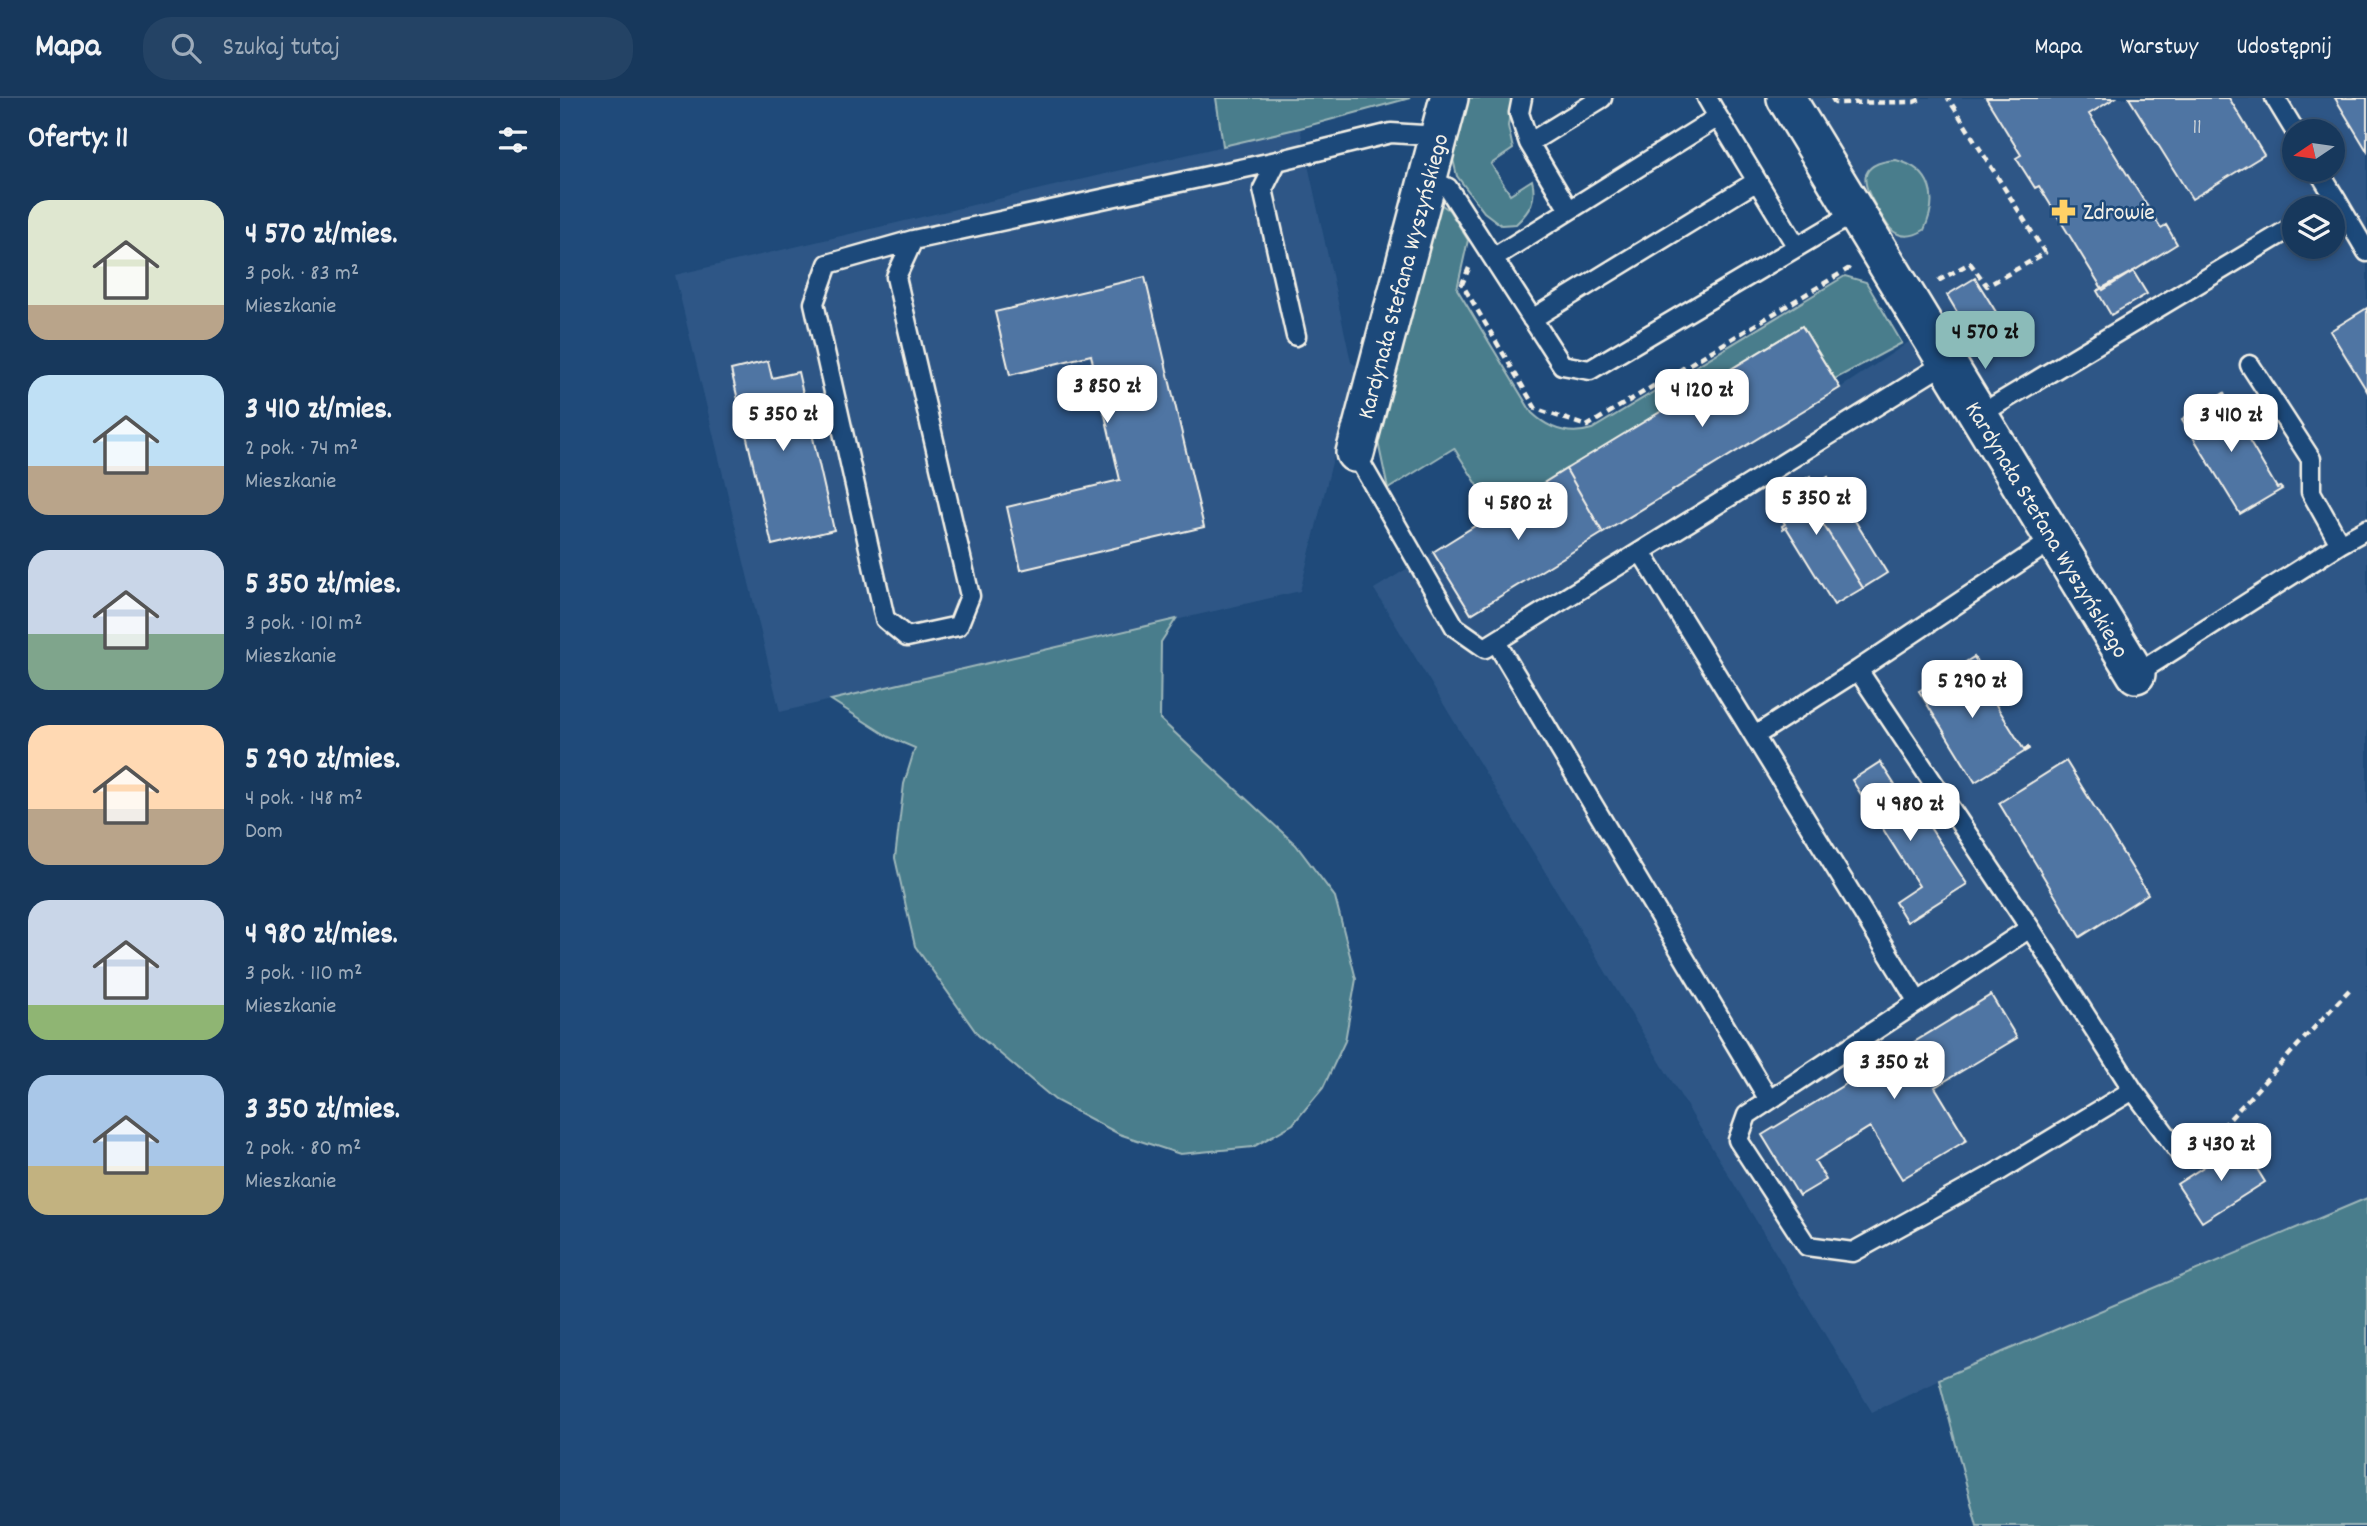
<!DOCTYPE html>
<html lang="pl">
<meta charset="utf-8">
<style>
body{margin:0;font-family:Dekko,sans-serif;background:#244365;color:#f1f3f6;height:100vh;display:flex;flex-direction:column;font-size:26px;white-space:nowrap}
*{box-sizing:border-box;margin:0}
p{font-size:23px;color:#9eacbb}
.icon{flex:none;width:38px;height:38px;fill:none;stroke:currentColor;stroke-width:2;stroke-linecap:round;stroke-linejoin:round}
.map{position:relative;flex:1;overflow:hidden}
.panel{display:flex;flex-direction:column;background:#17385c;width:560px}
.panel>*{flex:none}
.needle{width:46px;rotate:257deg}
.controls{position:absolute;left:1722px;top:21px;display:grid;gap:14px}
.controls a{display:grid;place-items:center;width:63px;height:63px;border-radius:50%;background:#17385c;box-shadow:0 4px 10px #0003,0 0 0 2px #365272;font-size:35px}
.price{position:absolute;translate:-50% -60px;padding:0 16px;border-radius:14px;background:#fff;color:#222;font-size:23px;line-height:46px;filter:drop-shadow(0 2px 4px #0008)}
.price::after{content:'';position:absolute;left:50%;top:42px;width:21px;height:16px;margin-left:-10px;background:inherit;clip-path:polygon(0 0,100% 0,50% 100%)}
.price.selected{background:#8bbbb9;color:#111}
ul{padding:0;list-style:none}
li{display:flex;align-items:center;gap:21px;height:175px;padding:0 28px}
li span{display:grid;place-items:center;flex:none;width:196px;height:140px;border-radius:21px;color:#555}
li>.icon{margin-inline-start:auto}
span .icon{width:84px;height:84px;fill:#fffc;stroke-width:1}
li b{font-size:30px}
h2{display:flex;justify-content:space-between;align-items:center;height:84px;padding:0 28px;font-size:30px}
header{display:flex;align-items:center;gap:42px;box-sizing:border-box;height:98px;padding:0 35px;background:#17385c;border-bottom:2px solid #365272}
header strong{font-size:33px}
nav{display:flex;gap:38px;margin-inline-start:auto;font-size:24px}
.search{width:490px;height:63px;background:#244365;display:flex;align-items:center;gap:18px;box-sizing:border-box;padding:0 24px;border-radius:28px;color:#9eacbb;font-size:26px}
main{display:flex;flex:1;min-height:0}
.map>svg:first-child{display:block}
.built{fill:#2e5786;fill-rule:evenodd}
.green{fill:#487d8c;stroke:#9eb7ba;stroke-width:2}
.building{fill:#5074a3;stroke:#f4f1e8;stroke-width:2}
.lines{fill:none;stroke-linecap:round;stroke-linejoin:round}
.service-casing{stroke:#f4f1e8;stroke-width:23}
.minor-casing{stroke:#f4f1e8;stroke-width:42}
.path{stroke:#f4f1e8;stroke-width:4.5;stroke-dasharray:7 5;stroke-linecap:butt}
.service{stroke:#1f4a7a;stroke-width:18}
.minor{stroke:#1f4a7a;stroke-width:37}
.labels{text-anchor:middle;stroke-width:5;stroke-linejoin:round;paint-order:stroke}
.number-label{font-size:21px;fill:#cbd2d7}
.poi-label{font-size:24px;fill:#f4f1e8;stroke:#1f4a7a;text-anchor:start}
.street-label{font-size:24px;fill:#f4f1e8;stroke:#1f4a7a}
</style>
<header>
<strong>Mapa</strong>
<div class="search"><svg class="icon" aria-label="search" viewBox="0 0 24 24"><circle cx="10" cy="10" r="6"/><path d="M15 15l6 6"/></svg>Szukaj tutaj</div>
<nav><a>Mapa</a><a>Warstwy</a><a>Udostępnij</a></nav>
</header>
<main>
<section class="panel">
<h2>Oferty: 11<svg class="icon" aria-label="filters" viewBox="0 0 24 24"><path d="M4 7h16M4 17h16"/><circle cx="9" cy="7" r="2"/><circle cx="15" cy="17" r="2"/></svg></h2>
<ul>
<li><span style="background:linear-gradient(#dfe7d0 75%,#b9a48a 0)"><svg class="icon" aria-label="home" viewBox="0 0 24 24"><path d="M3 11l9-7 9 7M6 9v11h12V9"/></svg></span><div><b>4 570 zł/mies.</b><p>3 pok. · 83 m²</p><p>Mieszkanie</p></div></li>
<li><span style="background:linear-gradient(#bfe0f5 65%,#b9a48a 0)"><svg class="icon" aria-label="home" viewBox="0 0 24 24"><path d="M3 11l9-7 9 7M6 9v11h12V9"/></svg></span><div><b>3 410 zł/mies.</b><p>2 pok. · 74 m²</p><p>Mieszkanie</p></div></li>
<li><span style="background:linear-gradient(#c9d6e8 60%,#7fa58c 0)"><svg class="icon" aria-label="home" viewBox="0 0 24 24"><path d="M3 11l9-7 9 7M6 9v11h12V9"/></svg></span><div><b>5 350 zł/mies.</b><p>3 pok. · 101 m²</p><p>Mieszkanie</p></div></li>
<li><span style="background:linear-gradient(#ffd9b3 60%,#b9a48a 0)"><svg class="icon" aria-label="home" viewBox="0 0 24 24"><path d="M3 11l9-7 9 7M6 9v11h12V9"/></svg></span><div><b>5 290 zł/mies.</b><p>4 pok. · 148 m²</p><p>Dom</p></div></li>
<li><span style="background:linear-gradient(#c9d6e8 75%,#8fb573 0)"><svg class="icon" aria-label="home" viewBox="0 0 24 24"><path d="M3 11l9-7 9 7M6 9v11h12V9"/></svg></span><div><b>4 980 zł/mies.</b><p>3 pok. · 110 m²</p><p>Mieszkanie</p></div></li>
<li><span style="background:linear-gradient(#a9c7e8 65%,#c2b280 0)"><svg class="icon" aria-label="home" viewBox="0 0 24 24"><path d="M3 11l9-7 9 7M6 9v11h12V9"/></svg></span><div><b>3 350 zł/mies.</b><p>2 pok. · 80 m²</p><p>Mieszkanie</p></div></li>
</ul>
</section>
<div class="map">
<svg width="1807" height="1428" viewBox="0 0 1807 1428">
<rect width="100%" height="100%" fill="#1f4a7a"/>
<filter id="ink" filterUnits="userSpaceOnUse"><feTurbulence type="fractalNoise" baseFrequency=".0143" numOctaves="2"/><feDisplacementMap in="SourceGraphic" scale="14" xChannelSelector="R" yChannelSelector="G"/><feConvolveMatrix kernelMatrix="1 2 1 2 8 2 1 2 1" color-interpolation-filters="sRGB"/></filter>
<g filter="url(#ink)">
<path class="built" d="M 1240,0 L 1807,0 L 1807,1100 L 1379,1281 L 1312,1314 L 814,491 L 1242,228 L 1280,290 L 1379,224 ZM 1734,33 L 1773,33 L 1773,72 L 1734,72 ZM 1734,110 L 1773,110 L 1773,149 L 1734,149 Z
M 740,30 L 791,264 L 796,268 L 740,493 L 220,614 L 115,177 Z"/>
<path class="green" d="M 656,0 L 850,0 L 740,30 L 663,48 Z
M 907,0 L 952,0 L 948,28 L 953,51 L 931,66 L 950,96 L 972,82 C 977,101 970,113 956,126 L 941,127 L 924,114 L 897,78 L 892,57 Z
M 1336,62 C 1372,71 1379,100 1364,132 C 1356,137 1347,140 1338,136 C 1329,133 1325,122 1320,115 C 1302,88 1294,65 1336,62 Z
M 879,105 L 889,112 L 908,142 L 897,191 L 972,315 C 989,331 1009,338 1032,331 L 1285,178 L 1306,184 L 1342,245 L 1275,281 L 1242,228 L 936,416 L 894,350 L 828,391 L 817,339 Z
M 616,521 L 601,544 L 600,621 L 736,747 L 775,799 L 796,881 L 785,943 L 763,990 L 733,1026 L 693,1049 L 620,1056 L 559,1036 L 495,1002 L 418,937 L 355,848 L 335,760 L 344,686 L 355,650 L 329,639 L 271,602 Z
M 1807,1100 L 1807,1428 L 1417,1428 L 1379,1281 Z"/>
<path class="building" d="M 1426,0 L 1555,0 L 1529,16 L 1601,130 L 1606,127 L 1617,146 L 1543,192 L 1479,88 L 1475,90 L 1456,60 L 1461,57 Z
M 1569,0 L 1669,0 L 1704,57 L 1632,101 Z
M 1775,0 L 1807,0 L 1807,53 Z
M 1573,173 L 1587,196 L 1551,217 L 1537,193 Z
M 585,179 L 644,429 L 461,472 L 447,409 L 560,382 L 531,257 L 450,277 L 435,214 Z
M 1415,180 L 1436,214 L 1407,231 L 1387,197 Z
M 1807,210 L 1807,293 L 1770,233 Z
M 1242,228 L 1280,290 L 1043,435 L 1006,371 Z
M 208,263 L 212,280 L 238,274 L 274,432 L 212,447 L 171,272 Z
M 1664,295 L 1665,298 L 1663,299 L 1717,390 L 1720,389 L 1722,391 L 1680,416 L 1622,321 Z
M 1006,371 L 1043,435 L 911,516 L 873,454 Z
M 1250,378 L 1256,387 L 1268,379 L 1278,395 L 1253,410 L 1303,490 L 1274,507 L 1226,429 L 1223,431 L 1222,428 L 1225,426 L 1211,404 L 1208,406 L 1207,404 Z
M 1278,395 L 1327,475 L 1303,490 L 1253,410 Z
M 1414,559 L 1433,590 L 1428,594 L 1464,652 L 1468,649 L 1469,651 L 1415,684 L 1359,593 Z
M 1506,663 L 1588,796 L 1520,839 L 1439,705 Z
M 1320,664 L 1349,709 L 1354,705 L 1407,786 L 1347,824 L 1335,804 L 1359,788 L 1292,682 Z
M 1431,897 L 1457,940 L 1375,989 L 1407,1042 L 1342,1081 L 1310,1029 L 1255,1063 L 1266,1082 L 1239,1098 L 1202,1037 Z
M 1681,1045 L 1705,1084 L 1642,1124 L 1617,1086 Z"/>
<g class="lines">
<defs>
<path id="service" d="M 962,0 L 959,15 L 969,45 L 1042,0
M 1147,0 L 1158,19
M 1715,0 L 1735,33
M 969,45 L 1009,112
M 1758,72 L 1777,103 L 1765,110
M 867,80 L 888,90 L 1002,267 L 1030,272 L 1296,114
M 1777,103 L 1807,154
M 353,142 L 268,166 L 254,205 L 325,521 L 347,539 L 398,528 L 410,498 L 336,179 L 353,142 L 717,63
M 933,160 L 1158,19 L 1197,83
M 972,221 L 1197,83 L 1237,149
M 736,238 L 703,91 L 717,63 L 831,35 L 879,38
M 1690,267 L 1751,361 L 1751,394 L 1780,446
M 1419,317 L 1734,128
M 795,355 L 895,529 L 925,550 L 1387,264
M 1494,441 L 1298,572 L 1470,830 L 1573,992 L 1619,1054
M 1081,454 L 1358,904
M 936,544 L 1209,1002
M 1576,576 L 1780,446 L 1807,431
M 1196,637 L 1298,572
M 1470,830 L 1187,1017 L 1178,1042 L 1247,1148 L 1293,1154 L 1436,1075 L 1573,992"/>
<path id="minor" d="M 1226,0 L 1576,576
M 795,355 L 889,0"/>
</defs>
<use href="#service" class="service-casing"/>
<use href="#minor" class="minor-casing"/>
<path class="path" d="M 1272,0 L 1275,5 L 1354,4 L 1363,0
M 909,170 L 902,186 L 976,311 L 1027,328 L 1288,171 L 1291,173
M 1378,183 L 1410,165 L 1427,188 L 1485,155 L 1388,0
M 1641,1041 L 1666,1025 L 1790,891"/>
<use href="#service" class="service"/>
<use href="#minor" class="minor"/>
</g>
</g>
<defs>
<symbol id="pharmacy-bare" viewBox="-9 -9 18 18"><path d="M-2-6h4v4h4v4h-4v4h-4v-4h-4v-4h4Z" fill="#ffd166" stroke="#1f4a7a" stroke-width="2.5" paint-order="stroke"/></symbol>
</defs>
<g fill-rule="evenodd">
<use href="#pharmacy-bare" x="1486" y="96" width="35" height="35"/>
</g>
<g class="labels">
<g class="number-label">
<text x="1637" y="35">11</text>
</g>
<g class="poi-label">
<text x="1523" y="121">Zdrowie</text>
</g>
<g class="street-label">
<text transform="translate(842 178) rotate(-75)" y="8">Kardynała Stefana Wyszyńskiego</text>
<text transform="translate(1488 431) rotate(59)" y="8">Kardynała Stefana Wyszyńskiego</text>
</g>
</g>
</svg>
<div class="controls">
<a><svg class="needle" viewBox="-14 -14 28 28"><path d="M0-13l5 13h-10z" fill="#e53935"/><path d="M0 13l5-13h-10z" fill="#9eacbb"/></svg></a>
<a><svg class="icon" aria-label="layers" viewBox="0 0 24 24"><path d="M12 4l9 5-9 5-9-5zM3 14l9 5 9-5"/></svg></a>
</div>
<b class="price selected" style="left:1425px;top:273px">4 570 zł</b>
<b class="price" style="left:547px;top:327px">3 850 zł</b>
<b class="price" style="left:1142px;top:331px">4 120 zł</b>
<b class="price" style="left:223px;top:355px">5 350 zł</b>
<b class="price" style="left:1671px;top:356px">3 410 zł</b>
<b class="price" style="left:1256px;top:439px">5 350 zł</b>
<b class="price" style="left:958px;top:444px">4 580 zł</b>
<b class="price" style="left:1412px;top:622px">5 290 zł</b>
<b class="price" style="left:1350px;top:745px">4 980 zł</b>
<b class="price" style="left:1334px;top:1003px">3 350 zł</b>
<b class="price" style="left:1661px;top:1085px">3 430 zł</b>
</div>
</main>
